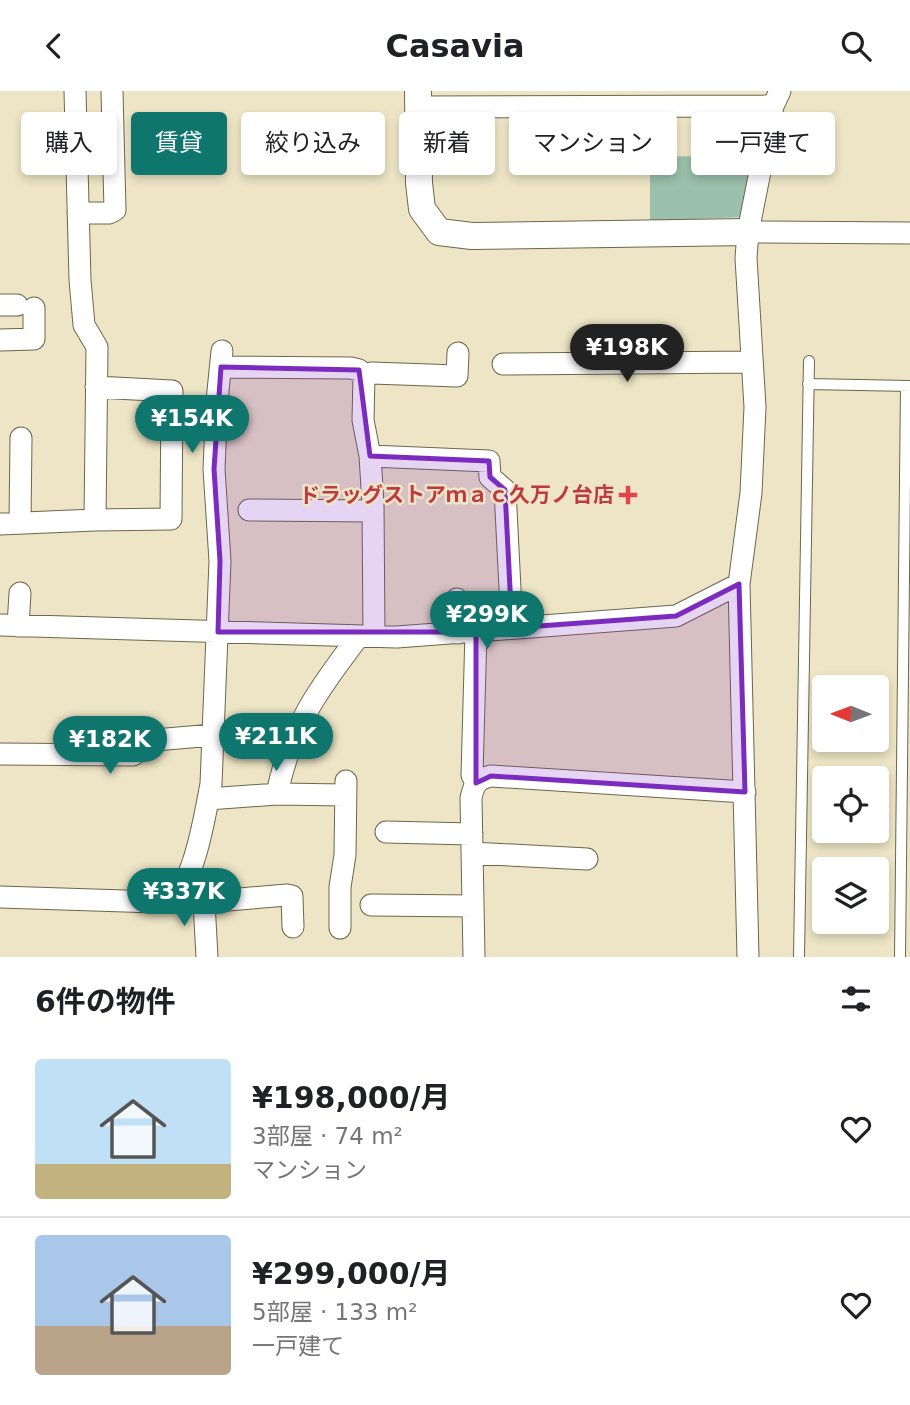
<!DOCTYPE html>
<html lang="ja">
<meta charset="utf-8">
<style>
body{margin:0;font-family:"DejaVu Sans","Noto Sans JP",sans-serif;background:#f6f6f6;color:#202124;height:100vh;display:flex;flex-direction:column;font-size:26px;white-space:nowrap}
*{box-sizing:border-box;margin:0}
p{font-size:23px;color:#757577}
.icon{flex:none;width:38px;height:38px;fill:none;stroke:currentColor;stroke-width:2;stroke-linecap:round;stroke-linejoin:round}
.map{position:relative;height:866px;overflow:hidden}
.side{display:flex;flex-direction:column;background:#fff;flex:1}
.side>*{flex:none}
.guide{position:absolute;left:21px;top:21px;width:868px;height:63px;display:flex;gap:14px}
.needle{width:46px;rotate:271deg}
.buttons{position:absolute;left:812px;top:584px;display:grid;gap:14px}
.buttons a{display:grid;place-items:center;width:77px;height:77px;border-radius:7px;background:#fff;box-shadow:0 4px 10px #0003;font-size:35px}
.price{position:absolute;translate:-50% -60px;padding:0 16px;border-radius:24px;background:#0f766e;color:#fff;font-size:23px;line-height:46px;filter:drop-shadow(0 2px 4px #0008)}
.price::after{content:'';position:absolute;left:50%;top:42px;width:21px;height:16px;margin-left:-10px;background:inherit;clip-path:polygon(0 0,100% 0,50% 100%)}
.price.selected{background:#222;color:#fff}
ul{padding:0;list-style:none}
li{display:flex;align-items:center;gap:21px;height:175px;padding:0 35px}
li+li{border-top:2px solid #e0e0e0}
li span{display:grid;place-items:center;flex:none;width:196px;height:140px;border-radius:7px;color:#555}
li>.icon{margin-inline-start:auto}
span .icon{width:84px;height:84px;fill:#fffc;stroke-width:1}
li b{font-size:30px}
h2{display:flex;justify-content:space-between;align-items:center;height:84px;padding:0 35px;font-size:30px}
.pill{padding:0 24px;border-radius:7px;background:#fff;box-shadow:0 4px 10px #0003;font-size:24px;line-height:63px}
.pill.selected{background:#0f766e;color:#fff}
header{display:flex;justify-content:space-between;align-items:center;height:91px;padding:0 35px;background:#fff;font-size:32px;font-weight:800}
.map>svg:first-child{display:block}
.green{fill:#9bc0ac}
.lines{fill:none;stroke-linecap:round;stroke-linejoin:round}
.service-casing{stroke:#6d664a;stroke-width:12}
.minor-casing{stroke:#6d664a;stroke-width:23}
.tertiary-casing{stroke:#6d664a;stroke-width:28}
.service{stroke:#fff;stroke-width:10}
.minor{stroke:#fff;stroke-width:21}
.tertiary{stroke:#fff;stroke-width:26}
.marked{fill:#7b2cbf;fill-opacity:0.2;stroke:#7b2cbf;stroke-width:5;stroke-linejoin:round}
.health-dot{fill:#e0444e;stroke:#ede5c5;stroke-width:2.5}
.labels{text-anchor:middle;stroke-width:5;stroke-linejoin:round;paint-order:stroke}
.health-label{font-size:21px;font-weight:bold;fill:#be3a42;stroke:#ede5c5;text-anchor:end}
</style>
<header><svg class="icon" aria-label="back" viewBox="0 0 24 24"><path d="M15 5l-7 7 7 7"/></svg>Casavia<svg class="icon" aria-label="search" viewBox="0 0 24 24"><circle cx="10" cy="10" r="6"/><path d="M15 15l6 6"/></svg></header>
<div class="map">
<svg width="910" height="866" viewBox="0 0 910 866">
<rect width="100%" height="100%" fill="#ede5c5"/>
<path class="green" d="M 752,64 L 744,126 L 650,130 L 650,66 Z"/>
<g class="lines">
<defs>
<path id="service" d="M 808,293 L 910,295
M 799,866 L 809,270
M 900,866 L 906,295"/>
<path id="minor" d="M 418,16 L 773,15
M 78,122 L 109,122 L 115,119 L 112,0
M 748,141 L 910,142
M 0,214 L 17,214
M 0,249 L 34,248 L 34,217
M 503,273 L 752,271
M 221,276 L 351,277 L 359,279 L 364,284 L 363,329 L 370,365 L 373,413 L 374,545
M 364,284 L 372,282 L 457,285 L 458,262
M 370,365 L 489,370 L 490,386 L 505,399 L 512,537
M 249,419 L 373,420
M 95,429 L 171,428 L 172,300 L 96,296
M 20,432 L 21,347
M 0,433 L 95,429 L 97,256 L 84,234 L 80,189 L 75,0
M 457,508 L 458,542
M 0,534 L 397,546 L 676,525 L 739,493
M 18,535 L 20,502
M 476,541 L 472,684 L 476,692
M 0,663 L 133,664 L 155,649 L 213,644
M 277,703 C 290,637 319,597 359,545
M 208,708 L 277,703 L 345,704
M 386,741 L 472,743
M 472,762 L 587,768
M 191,805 L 204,811 L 207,866
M 0,806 L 156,811 C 165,808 173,806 180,798 C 196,779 206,719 211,693 L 220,470 L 214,378 L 217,310 L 222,260
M 204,811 L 287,804 L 292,805 L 293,836
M 371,814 L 473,815
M 340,837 L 340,796 L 345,764 L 346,690
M 474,866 L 471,707 C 474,693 477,688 491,685 L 745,701
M 748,866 L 739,493 L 751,402 L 755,316 L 746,167 L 748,141 L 773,15 L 780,0"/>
<path id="tertiary" d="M 418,0 L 419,92 L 422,118 L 439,141 L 472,145 L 748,141"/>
</defs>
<use href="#service" class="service-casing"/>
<use href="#minor" class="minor-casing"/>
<use href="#tertiary" class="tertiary-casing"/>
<use href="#service" class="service"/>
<use href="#minor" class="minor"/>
<use href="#tertiary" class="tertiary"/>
</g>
<path class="marked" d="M 221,276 L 359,279 L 370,365 L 489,370 L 490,386 L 505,399 L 512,537 L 676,525 L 739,493 L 745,701 L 491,685 L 476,692 L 476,541 L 218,541 L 220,470 L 214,378 Z"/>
<path class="health-dot" d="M624.5 393.5h7v7h7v7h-7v7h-7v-7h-7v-7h7z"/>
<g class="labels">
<g class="health-label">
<text x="614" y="411">ドラッグストアｍａｃ久万ノ台店</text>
</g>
</g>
</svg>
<div class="buttons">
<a><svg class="needle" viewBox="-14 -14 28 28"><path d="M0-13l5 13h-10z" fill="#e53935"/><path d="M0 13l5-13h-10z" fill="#757577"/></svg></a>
<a><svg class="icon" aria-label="locate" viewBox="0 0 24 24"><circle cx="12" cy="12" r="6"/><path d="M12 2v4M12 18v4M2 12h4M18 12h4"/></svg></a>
<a><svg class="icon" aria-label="layers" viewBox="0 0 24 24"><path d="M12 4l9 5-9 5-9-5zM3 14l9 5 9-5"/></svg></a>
</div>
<b class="price selected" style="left:627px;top:293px">¥198K</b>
<b class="price" style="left:192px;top:364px">¥154K</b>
<b class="price" style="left:487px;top:560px">¥299K</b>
<b class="price" style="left:276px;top:682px">¥211K</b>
<b class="price" style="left:110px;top:685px">¥182K</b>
<b class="price" style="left:184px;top:837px">¥337K</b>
<div class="guide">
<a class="pill">購入</a>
<a class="pill selected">賃貸</a>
<a class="pill">絞り込み</a>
<a class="pill">新着</a>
<a class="pill">マンション</a>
<a class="pill">一戸建て</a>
</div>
</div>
<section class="side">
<h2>6件の物件<svg class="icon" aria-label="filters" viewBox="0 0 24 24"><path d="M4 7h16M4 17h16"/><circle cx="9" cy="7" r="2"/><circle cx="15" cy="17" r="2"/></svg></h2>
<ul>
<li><span style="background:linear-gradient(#bfe0f5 75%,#c2b280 0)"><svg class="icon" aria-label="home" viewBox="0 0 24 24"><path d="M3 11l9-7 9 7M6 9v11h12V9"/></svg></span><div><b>¥198,000/月</b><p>3部屋 · 74 m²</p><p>マンション</p></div><svg class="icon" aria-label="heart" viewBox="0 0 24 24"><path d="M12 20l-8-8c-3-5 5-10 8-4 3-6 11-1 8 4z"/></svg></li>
<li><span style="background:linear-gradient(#a9c7e8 65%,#b9a48a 0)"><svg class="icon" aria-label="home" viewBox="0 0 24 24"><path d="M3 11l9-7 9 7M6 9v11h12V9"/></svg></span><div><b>¥299,000/月</b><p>5部屋 · 133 m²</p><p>一戸建て</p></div><svg class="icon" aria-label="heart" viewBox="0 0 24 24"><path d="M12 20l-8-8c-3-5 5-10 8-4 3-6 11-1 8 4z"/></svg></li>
</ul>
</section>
